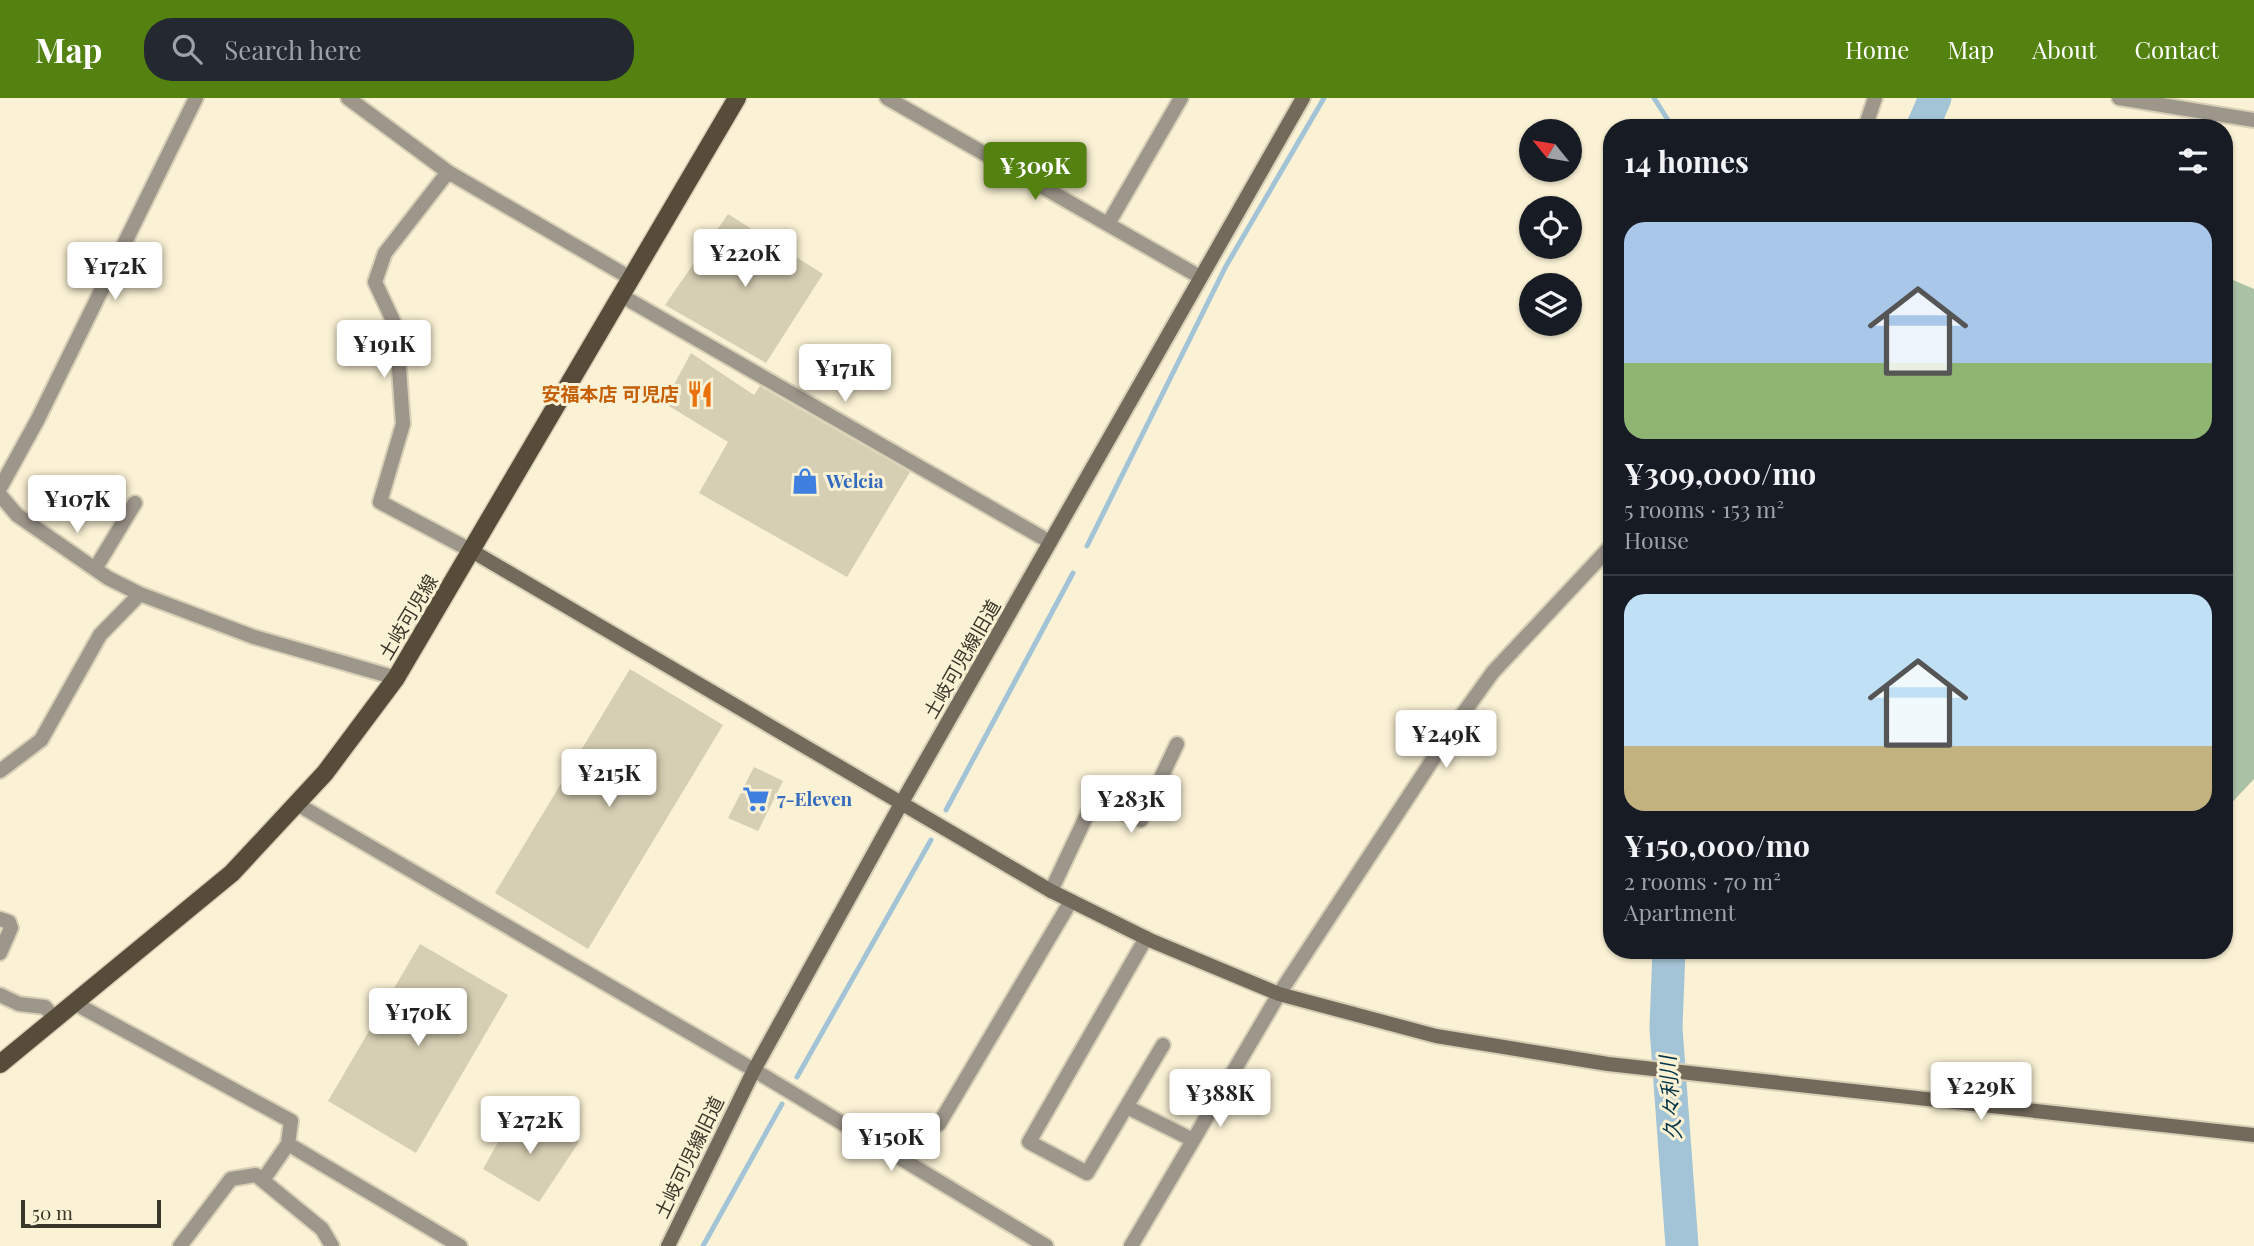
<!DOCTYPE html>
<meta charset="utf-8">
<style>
body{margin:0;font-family:"Playfair Display","Noto Sans JP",serif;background:#242831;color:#f1f3f6;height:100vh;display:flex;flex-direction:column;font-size:26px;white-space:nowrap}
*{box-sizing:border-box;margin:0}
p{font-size:23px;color:#9ea1a6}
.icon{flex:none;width:38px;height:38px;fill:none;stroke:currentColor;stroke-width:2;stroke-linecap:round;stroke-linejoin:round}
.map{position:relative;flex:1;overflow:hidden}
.drawer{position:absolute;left:1603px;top:21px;width:630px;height:840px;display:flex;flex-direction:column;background:#171b24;border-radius:28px;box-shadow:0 2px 5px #0004}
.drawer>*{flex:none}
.needle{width:46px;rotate:300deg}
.buttons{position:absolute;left:1519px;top:21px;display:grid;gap:14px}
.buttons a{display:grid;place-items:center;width:63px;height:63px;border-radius:50%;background:#171b24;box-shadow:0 2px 5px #0004;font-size:35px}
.scale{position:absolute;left:21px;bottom:18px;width:140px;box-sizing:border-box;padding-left:7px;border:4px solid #39362a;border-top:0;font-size:19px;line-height:24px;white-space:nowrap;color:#39362a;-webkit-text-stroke:5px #fbf2d5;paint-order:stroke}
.price{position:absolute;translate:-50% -60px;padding:0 16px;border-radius:7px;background:#fff;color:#222;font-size:23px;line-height:46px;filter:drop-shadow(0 2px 4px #0008)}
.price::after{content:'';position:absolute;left:50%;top:42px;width:21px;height:16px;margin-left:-10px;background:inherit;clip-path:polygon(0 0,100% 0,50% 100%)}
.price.selected{background:#538210;color:#fff}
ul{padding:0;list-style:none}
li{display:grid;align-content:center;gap:14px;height:371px;padding:0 21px}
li+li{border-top:2px solid #363941}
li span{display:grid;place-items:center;height:217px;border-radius:21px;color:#555}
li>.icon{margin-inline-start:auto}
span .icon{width:126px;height:126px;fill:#fffc;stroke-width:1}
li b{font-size:30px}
h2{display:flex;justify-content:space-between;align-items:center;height:84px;padding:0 21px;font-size:30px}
header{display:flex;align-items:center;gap:42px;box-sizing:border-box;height:98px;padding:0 35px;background:#538210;color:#fff}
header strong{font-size:33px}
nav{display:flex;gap:38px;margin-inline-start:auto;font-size:24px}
.search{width:490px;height:63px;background:#242831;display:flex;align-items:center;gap:18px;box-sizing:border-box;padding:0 24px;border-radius:28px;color:#9ea1a6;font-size:26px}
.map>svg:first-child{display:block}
.forest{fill:#abc1a5}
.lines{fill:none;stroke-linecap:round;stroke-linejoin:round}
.stream{stroke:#a2c4d6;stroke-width:5}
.river{stroke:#a2c4d6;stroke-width:33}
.building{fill:#d7cfb3}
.street-casing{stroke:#d8d0b6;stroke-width:18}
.secondary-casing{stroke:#d8d0b6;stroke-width:18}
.primary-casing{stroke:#d8d0b6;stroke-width:21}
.street{stroke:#9d968b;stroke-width:14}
.secondary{stroke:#746a5b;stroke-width:14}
.primary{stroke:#574c39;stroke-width:18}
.labels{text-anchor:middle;stroke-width:6;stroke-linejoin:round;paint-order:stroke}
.food-label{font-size:19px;font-weight:bold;fill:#c56008;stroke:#fbf2d5;text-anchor:end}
.shop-label{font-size:19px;font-weight:bold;fill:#366cbe;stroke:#fbf2d5;text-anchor:start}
.street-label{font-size:19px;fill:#39362a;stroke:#fbf2d5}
.water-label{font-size:21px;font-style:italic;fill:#043448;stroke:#fbf2d5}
</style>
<header>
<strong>Map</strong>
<div class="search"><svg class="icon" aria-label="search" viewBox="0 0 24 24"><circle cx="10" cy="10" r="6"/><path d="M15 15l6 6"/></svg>Search here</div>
<nav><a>Home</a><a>Map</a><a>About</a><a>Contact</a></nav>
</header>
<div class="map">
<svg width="2254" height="1148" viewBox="0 0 2254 1148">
<rect width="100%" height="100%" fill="#fbf2d5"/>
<path class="forest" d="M 2224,178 L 2254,191 L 2254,681 L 2224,713 Z"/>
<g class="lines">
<path class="stream" d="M 1654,0 L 1673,30
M 1087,448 L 1226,168 L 1324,0
M 946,712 L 1073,475
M 797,979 L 931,742
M 703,1148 L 782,1006"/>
<path class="river" d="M 1922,30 L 1935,0
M 1669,852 L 1666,930 L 1682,1148"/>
</g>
<path class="building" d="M 728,116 L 823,176 L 766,265 L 665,207 Z
M 691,255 L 754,297 L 760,288 L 910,374 L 847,479 L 699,395 L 728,344 L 664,305 Z
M 630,571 L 723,627 L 588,851 L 495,795 Z
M 754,669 L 783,683 L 758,733 L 728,720 Z
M 420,846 L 508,897 L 416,1055 L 328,1003 Z
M 516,1012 L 579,1044 L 539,1104 L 483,1071 Z"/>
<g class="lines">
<defs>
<path id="street" d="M 348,0 L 448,74 L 632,181
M 887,0 L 1200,179
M 2119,0 L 2254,22
M 1865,30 L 1875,0
M 448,74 L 385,155 L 375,184 L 396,229 L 403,326 L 380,404 L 472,453
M 1108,126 L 1181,0
M 622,198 L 1050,444
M 0,390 L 38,321 L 196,0
M 0,397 L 17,417 L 108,480 L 140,496 L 254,539 L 396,580
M 95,471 L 135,405
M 0,673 L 41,642 L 100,537 L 140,496
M 297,706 L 754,972 L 1046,1148
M 1051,793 L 1093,704 L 1141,722 L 1177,646
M 0,821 L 9,824 L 11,830 L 0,855
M 1146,840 L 1029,1044 L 1087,1075 L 1163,947
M 0,897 L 19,906 L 45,909 L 56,922
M 76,906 L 291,1023 L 288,1046 L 460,1148
M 1127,1009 L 1193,1042
M 939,1026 L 1071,803
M 263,1082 L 288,1046
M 180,1148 L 231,1081 L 256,1077 L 322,1131 L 332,1148
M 1131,1148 L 1279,896 L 1462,617 L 1493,574 L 1612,447"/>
<path id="secondary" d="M 472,453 L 1051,793 L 1152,843 L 1279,896 L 1436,938 L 1608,966 L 2254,1037
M 668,1148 L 754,972 L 901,706 L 1303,0"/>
<path id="primary" d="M 0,966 L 232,775 L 325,675 L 396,580 L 737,0"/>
</defs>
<use href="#street" class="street-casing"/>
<use href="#secondary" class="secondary-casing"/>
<use href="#primary" class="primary-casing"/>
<use href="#street" class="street"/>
<use href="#secondary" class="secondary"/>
<use href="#primary" class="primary"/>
</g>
<defs>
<symbol id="restaurant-bare" viewBox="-9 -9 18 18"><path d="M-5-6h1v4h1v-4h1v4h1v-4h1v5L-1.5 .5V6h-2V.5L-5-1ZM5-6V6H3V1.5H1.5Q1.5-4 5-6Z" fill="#e8710a" stroke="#fbf2d5" stroke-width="2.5" paint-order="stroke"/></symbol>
<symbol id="shop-bare" viewBox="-9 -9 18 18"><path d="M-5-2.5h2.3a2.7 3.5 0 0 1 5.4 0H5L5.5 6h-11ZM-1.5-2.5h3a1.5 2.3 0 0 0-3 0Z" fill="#3f7fe0" stroke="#fbf2d5" stroke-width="2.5" paint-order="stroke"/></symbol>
<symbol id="supermarket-bare" viewBox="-9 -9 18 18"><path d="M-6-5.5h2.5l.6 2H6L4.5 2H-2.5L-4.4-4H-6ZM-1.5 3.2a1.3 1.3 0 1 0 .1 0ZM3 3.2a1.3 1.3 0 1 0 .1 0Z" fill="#3f7fe0" stroke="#fbf2d5" stroke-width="2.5" paint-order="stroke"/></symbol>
</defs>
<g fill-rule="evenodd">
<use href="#restaurant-bare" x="681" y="277" width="38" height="38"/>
<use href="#shop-bare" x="786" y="364" width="38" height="38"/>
<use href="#supermarket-bare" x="737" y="682" width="38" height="38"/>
</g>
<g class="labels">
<g class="food-label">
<text x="679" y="303">安福本店 可児店</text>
</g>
<g class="shop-label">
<text x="826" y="390">Welcia</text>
<text x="777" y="708">7-Eleven</text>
</g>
<g class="street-label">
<text transform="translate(408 519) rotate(-59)" y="7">土岐可児線</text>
<text transform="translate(962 561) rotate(-60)" y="7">土岐可児線旧道</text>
<text transform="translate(689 1059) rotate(-64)" y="7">土岐可児線旧道</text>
</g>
<g class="water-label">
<text transform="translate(1671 1000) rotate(-94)" y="7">久々利川</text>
</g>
</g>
</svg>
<div class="buttons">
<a><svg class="needle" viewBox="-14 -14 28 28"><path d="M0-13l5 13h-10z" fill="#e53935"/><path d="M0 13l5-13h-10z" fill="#9ea1a6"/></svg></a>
<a><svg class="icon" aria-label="locate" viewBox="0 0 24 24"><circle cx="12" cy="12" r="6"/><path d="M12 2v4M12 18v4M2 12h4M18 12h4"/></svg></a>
<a><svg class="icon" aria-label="layers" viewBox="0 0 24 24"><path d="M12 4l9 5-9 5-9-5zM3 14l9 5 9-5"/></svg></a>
</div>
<div class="scale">50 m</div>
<b class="price selected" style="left:1035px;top:104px">¥309K</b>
<b class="price" style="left:745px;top:191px">¥220K</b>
<b class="price" style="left:115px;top:204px">¥172K</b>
<b class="price" style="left:384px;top:282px">¥191K</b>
<b class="price" style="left:845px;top:306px">¥171K</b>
<b class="price" style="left:77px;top:437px">¥107K</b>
<b class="price" style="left:1446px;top:672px">¥249K</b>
<b class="price" style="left:609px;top:711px">¥215K</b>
<b class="price" style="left:1131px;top:737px">¥283K</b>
<b class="price" style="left:418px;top:950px">¥170K</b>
<b class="price" style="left:1981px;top:1024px">¥229K</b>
<b class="price" style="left:1220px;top:1031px">¥388K</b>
<b class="price" style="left:530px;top:1058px">¥272K</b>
<b class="price" style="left:891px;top:1075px">¥150K</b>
<section class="drawer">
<h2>14 homes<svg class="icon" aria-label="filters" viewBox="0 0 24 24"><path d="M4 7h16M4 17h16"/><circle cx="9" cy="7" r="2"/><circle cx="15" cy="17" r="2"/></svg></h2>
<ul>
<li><span style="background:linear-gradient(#a9c7e8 65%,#8fb573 0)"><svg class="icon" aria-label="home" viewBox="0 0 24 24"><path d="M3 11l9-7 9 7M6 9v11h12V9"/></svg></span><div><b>¥309,000/mo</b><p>5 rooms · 153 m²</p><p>House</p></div></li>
<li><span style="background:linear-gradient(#bfe0f5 70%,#c2b280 0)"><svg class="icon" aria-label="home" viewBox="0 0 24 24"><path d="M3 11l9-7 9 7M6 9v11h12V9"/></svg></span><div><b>¥150,000/mo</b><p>2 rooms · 70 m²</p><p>Apartment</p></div></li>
</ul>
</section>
</div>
